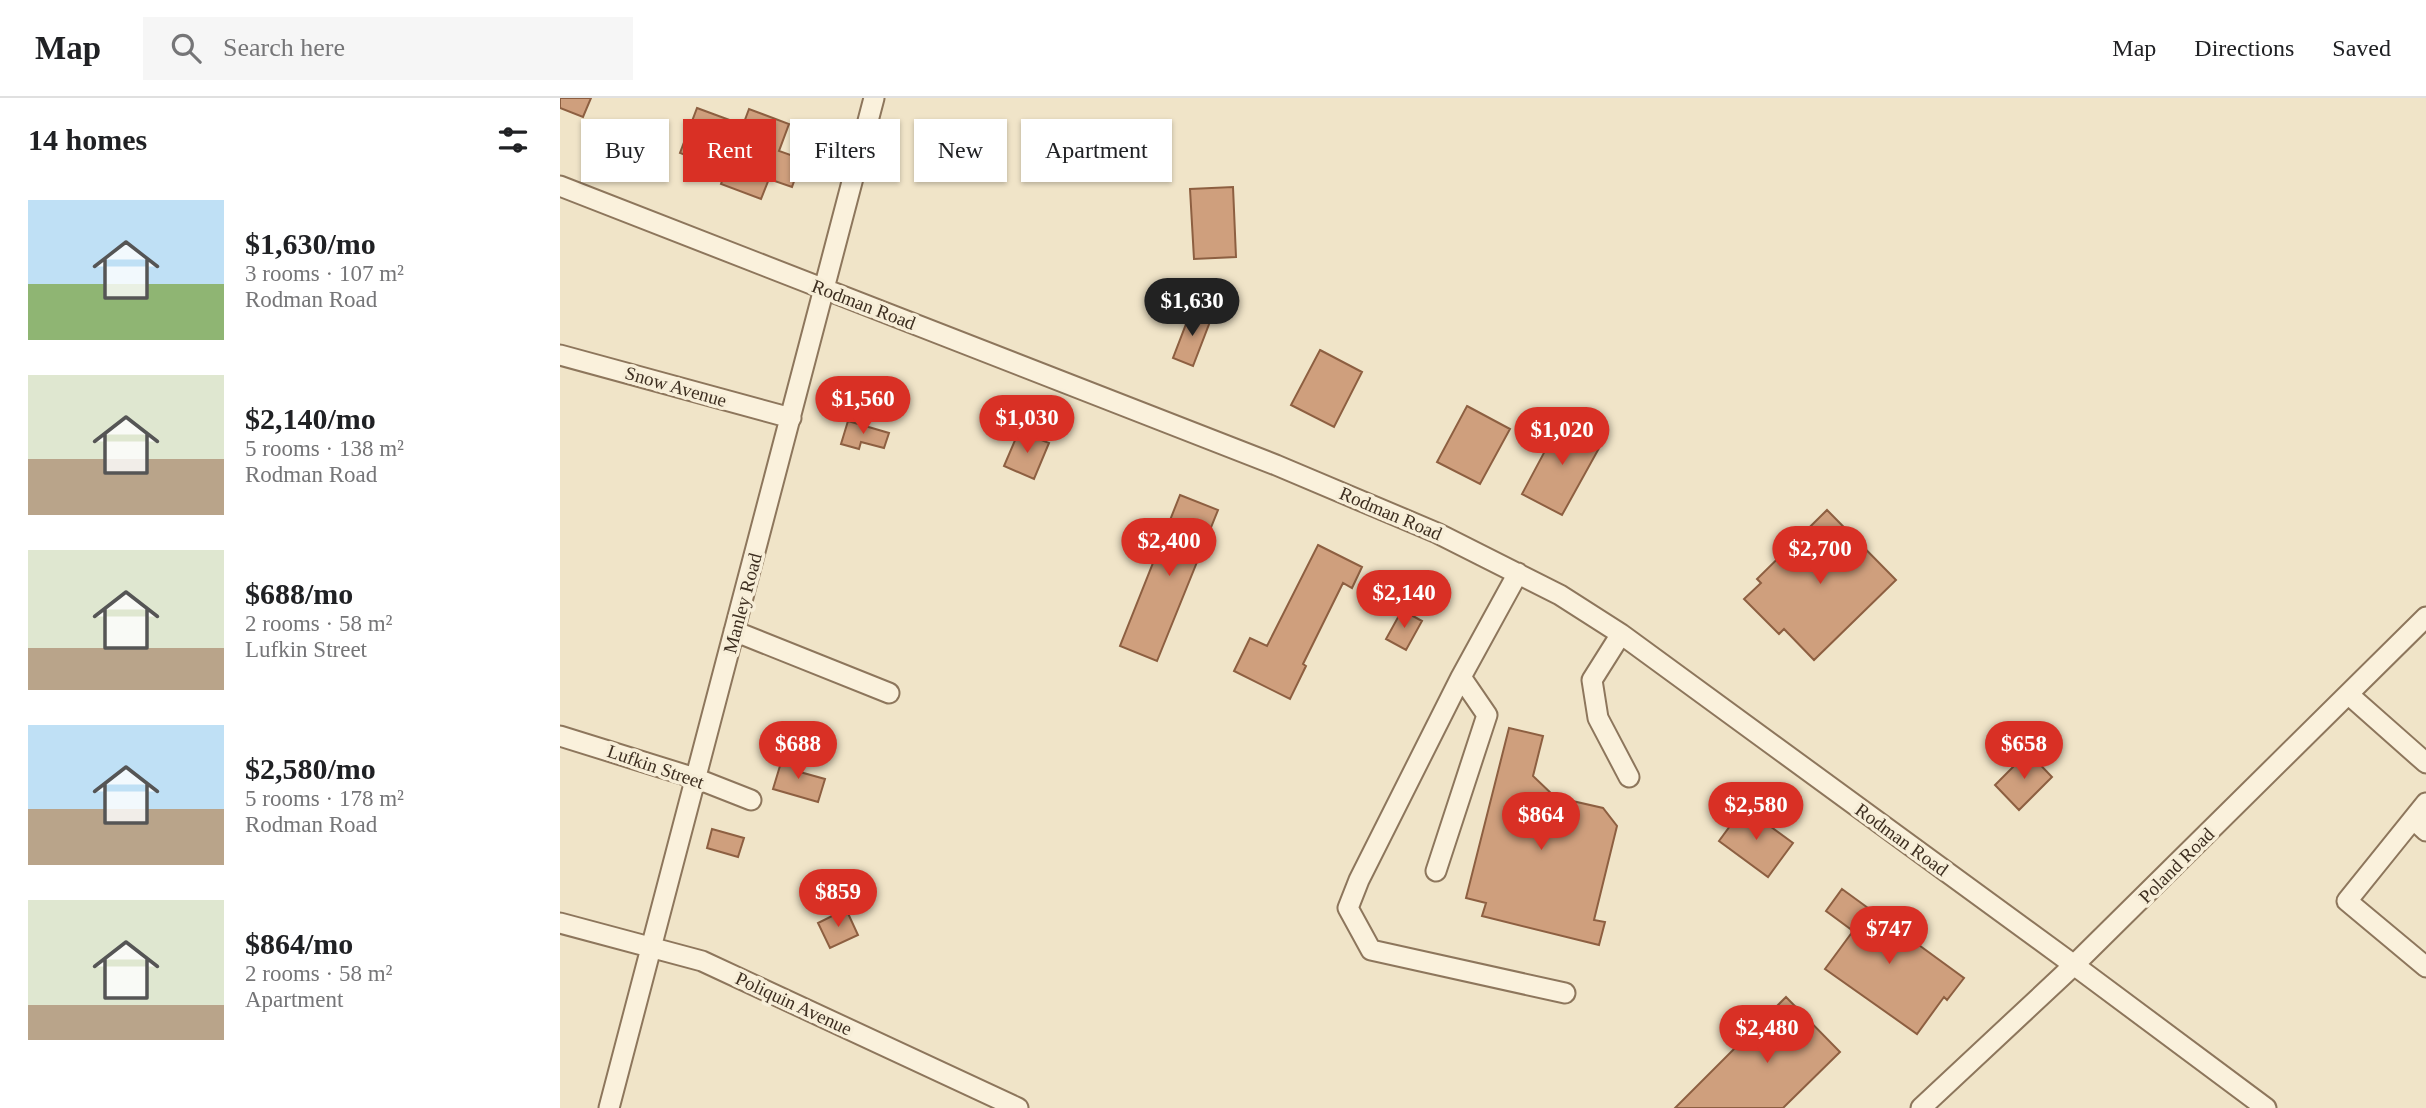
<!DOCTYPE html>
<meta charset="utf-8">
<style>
body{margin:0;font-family:Georgia,serif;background:#f6f6f6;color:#202124;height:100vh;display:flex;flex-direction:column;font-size:26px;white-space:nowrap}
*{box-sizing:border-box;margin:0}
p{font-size:23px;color:#757577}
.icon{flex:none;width:38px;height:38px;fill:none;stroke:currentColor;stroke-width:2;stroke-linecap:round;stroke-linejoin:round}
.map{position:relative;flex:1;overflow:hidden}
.side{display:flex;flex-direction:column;background:#fff;width:560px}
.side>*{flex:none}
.hud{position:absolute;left:21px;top:21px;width:665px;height:63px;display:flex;gap:14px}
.price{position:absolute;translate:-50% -60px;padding:0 16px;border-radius:24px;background:#d93025;color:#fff;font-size:23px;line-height:46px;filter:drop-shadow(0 2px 4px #0008)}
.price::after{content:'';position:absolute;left:50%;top:42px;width:21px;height:16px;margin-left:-10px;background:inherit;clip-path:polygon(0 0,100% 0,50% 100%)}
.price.current{background:#222;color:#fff}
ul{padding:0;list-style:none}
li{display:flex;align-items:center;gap:21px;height:175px;padding:0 28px}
li span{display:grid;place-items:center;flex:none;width:196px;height:140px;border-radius:0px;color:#555}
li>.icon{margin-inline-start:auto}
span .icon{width:84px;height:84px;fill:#fffc;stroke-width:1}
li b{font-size:30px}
h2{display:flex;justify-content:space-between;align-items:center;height:84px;padding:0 28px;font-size:30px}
.chip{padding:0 24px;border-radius:0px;background:#fff;box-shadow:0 2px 5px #0004;font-size:24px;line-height:63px}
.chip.current{background:#d93025;color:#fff}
header{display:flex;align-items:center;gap:42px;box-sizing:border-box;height:98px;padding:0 35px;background:#fff;border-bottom:2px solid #e0e0e0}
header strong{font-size:33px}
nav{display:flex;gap:38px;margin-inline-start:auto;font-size:24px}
.search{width:490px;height:63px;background:#f6f6f6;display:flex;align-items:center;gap:18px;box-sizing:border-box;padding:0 24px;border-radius:0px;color:#757577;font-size:26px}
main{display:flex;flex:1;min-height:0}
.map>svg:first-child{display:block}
.building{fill:#cf9f7d;stroke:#8d5f41;stroke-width:2}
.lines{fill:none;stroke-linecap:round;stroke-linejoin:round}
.minor-casing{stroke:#8d765c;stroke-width:23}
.minor{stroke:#faf1dc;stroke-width:19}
.labels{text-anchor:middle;stroke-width:7;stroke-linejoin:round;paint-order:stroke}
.street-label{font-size:19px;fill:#3d2e20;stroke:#f7eed8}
</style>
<header>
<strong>Map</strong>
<div class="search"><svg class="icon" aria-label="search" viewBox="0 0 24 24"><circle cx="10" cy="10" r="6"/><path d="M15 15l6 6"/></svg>Search here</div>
<nav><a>Map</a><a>Directions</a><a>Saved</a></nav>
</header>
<main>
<section class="side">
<h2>14 homes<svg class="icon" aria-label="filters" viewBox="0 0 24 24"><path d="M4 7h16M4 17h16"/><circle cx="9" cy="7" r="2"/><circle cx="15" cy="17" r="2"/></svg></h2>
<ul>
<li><span style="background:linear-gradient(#bfe0f5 60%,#8fb573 0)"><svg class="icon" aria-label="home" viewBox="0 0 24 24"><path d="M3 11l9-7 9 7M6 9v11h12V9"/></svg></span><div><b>$1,630/mo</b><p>3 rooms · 107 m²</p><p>Rodman Road</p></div></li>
<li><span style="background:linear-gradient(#dfe7d0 60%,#b9a48a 0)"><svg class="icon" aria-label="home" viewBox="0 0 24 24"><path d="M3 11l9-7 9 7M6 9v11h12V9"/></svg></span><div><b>$2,140/mo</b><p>5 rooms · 138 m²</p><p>Rodman Road</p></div></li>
<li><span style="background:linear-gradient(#dfe7d0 70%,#b9a48a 0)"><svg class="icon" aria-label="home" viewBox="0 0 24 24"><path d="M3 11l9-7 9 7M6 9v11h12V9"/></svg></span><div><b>$688/mo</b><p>2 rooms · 58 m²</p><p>Lufkin Street</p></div></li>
<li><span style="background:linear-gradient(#bfe0f5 60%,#b9a48a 0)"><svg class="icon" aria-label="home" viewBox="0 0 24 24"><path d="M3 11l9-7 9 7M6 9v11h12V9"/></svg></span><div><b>$2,580/mo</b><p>5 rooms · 178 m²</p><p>Rodman Road</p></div></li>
<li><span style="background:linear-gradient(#dfe7d0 75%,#b9a48a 0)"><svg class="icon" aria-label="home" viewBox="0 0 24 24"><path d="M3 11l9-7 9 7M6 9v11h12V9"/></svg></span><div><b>$864/mo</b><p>2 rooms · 58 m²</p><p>Apartment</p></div></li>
</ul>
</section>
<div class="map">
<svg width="1866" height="1010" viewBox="0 0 1866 1010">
<rect width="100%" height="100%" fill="#f0e4c8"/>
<path class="building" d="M 0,0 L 31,0 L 23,19 L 0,10 Z
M 137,10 L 183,27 L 189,11 L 229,26 L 219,53 L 242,61 L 232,89 L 209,81 L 201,101 L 161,86 L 166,72 L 120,55 Z
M 673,89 L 676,159 L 634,161 L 630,91 Z
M 631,213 L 651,221 L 633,268 L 613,260 Z
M 760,252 L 802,274 L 774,329 L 731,307 Z
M 907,308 L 950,331 L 920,386 L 877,364 Z
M 1002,321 L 1043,343 L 1002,417 L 962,396 Z
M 288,323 L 329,335 L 324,350 L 301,344 L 299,351 L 281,346 Z
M 459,333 L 489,345 L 474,381 L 444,368 Z
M 620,397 L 658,412 L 597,563 L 560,548 Z
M 1267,412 L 1336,482 L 1254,562 L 1224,531 L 1219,536 L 1184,501 L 1201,485 L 1197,481 Z
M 758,447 L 802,469 L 792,490 L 783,485 L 743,566 L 746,568 L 730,601 L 674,573 L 690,540 L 707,548 Z
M 842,512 L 862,523 L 846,552 L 826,541 Z
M 949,630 L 983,638 L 973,678 L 995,699 L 1043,710 L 1057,728 L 1034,822 L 1045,824 L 1039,847 L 922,818 L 926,805 L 906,800 Z
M 1468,654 L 1492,679 L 1459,712 L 1435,687 Z
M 223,658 L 244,664 L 240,674 L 265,681 L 258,704 L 213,691 Z
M 1184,709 L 1233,745 L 1208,779 L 1159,743 Z
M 152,731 L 184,740 L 178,759 L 147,750 Z
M 1282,791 L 1404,880 L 1387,902 L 1384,899 L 1357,936 L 1265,871 L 1293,833 L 1266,813 Z
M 286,811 L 298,837 L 270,850 L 258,825 Z
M 1226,899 L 1280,954 L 1223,1010 L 1115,1010 Z"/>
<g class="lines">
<defs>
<path id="minor" d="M 0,88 L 716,367 L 877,435 L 1000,497 L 1061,536 L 1514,867 L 1706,1010
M 0,257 L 231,320
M 958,475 L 901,579 L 799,782 L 788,810 L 811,852 L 1005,895
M 174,533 L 329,595
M 1061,536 L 1032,582 L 1038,620 L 1069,679
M 1788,596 L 1866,665
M 0,638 L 135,680 L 191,702
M 1866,705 L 1787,803 L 1866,869
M 1853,721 L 1866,733
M 876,773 L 927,617 L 901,579
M 0,825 L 142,863 L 458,1010
M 49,1010 L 314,0
M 1361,1010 L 1514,867 L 1866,519"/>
</defs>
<use href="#minor" class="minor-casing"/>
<use href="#minor" class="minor"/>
</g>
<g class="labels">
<g class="street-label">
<text transform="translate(304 206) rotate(21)" y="7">Rodman Road</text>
<text transform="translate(116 288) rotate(16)" y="7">Snow Avenue</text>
<text transform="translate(831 415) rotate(23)" y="7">Rodman Road</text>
<text transform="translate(182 505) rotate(-75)" y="7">Manley Road</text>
<text transform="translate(96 668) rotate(19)" y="7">Lufkin Street</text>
<text transform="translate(1342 741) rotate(36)" y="7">Rodman Road</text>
<text transform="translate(1616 767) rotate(-45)" y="7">Poland Road</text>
<text transform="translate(234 905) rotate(25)" y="7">Poliquin Avenue</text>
</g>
</g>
</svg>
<b class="price current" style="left:632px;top:240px">$1,630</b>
<b class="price" style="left:303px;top:338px">$1,560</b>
<b class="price" style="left:467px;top:357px">$1,030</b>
<b class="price" style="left:1002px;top:369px">$1,020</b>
<b class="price" style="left:609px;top:480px">$2,400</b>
<b class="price" style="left:1260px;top:488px">$2,700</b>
<b class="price" style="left:844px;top:532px">$2,140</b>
<b class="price" style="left:238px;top:683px">$688</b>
<b class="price" style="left:1464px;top:683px">$658</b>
<b class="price" style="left:1196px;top:744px">$2,580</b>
<b class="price" style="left:981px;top:754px">$864</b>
<b class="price" style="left:278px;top:831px">$859</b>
<b class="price" style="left:1329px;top:868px">$747</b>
<b class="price" style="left:1207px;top:967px">$2,480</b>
<div class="hud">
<a class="chip">Buy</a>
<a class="chip current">Rent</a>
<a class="chip">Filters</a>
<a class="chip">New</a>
<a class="chip">Apartment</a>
</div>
</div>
</main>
